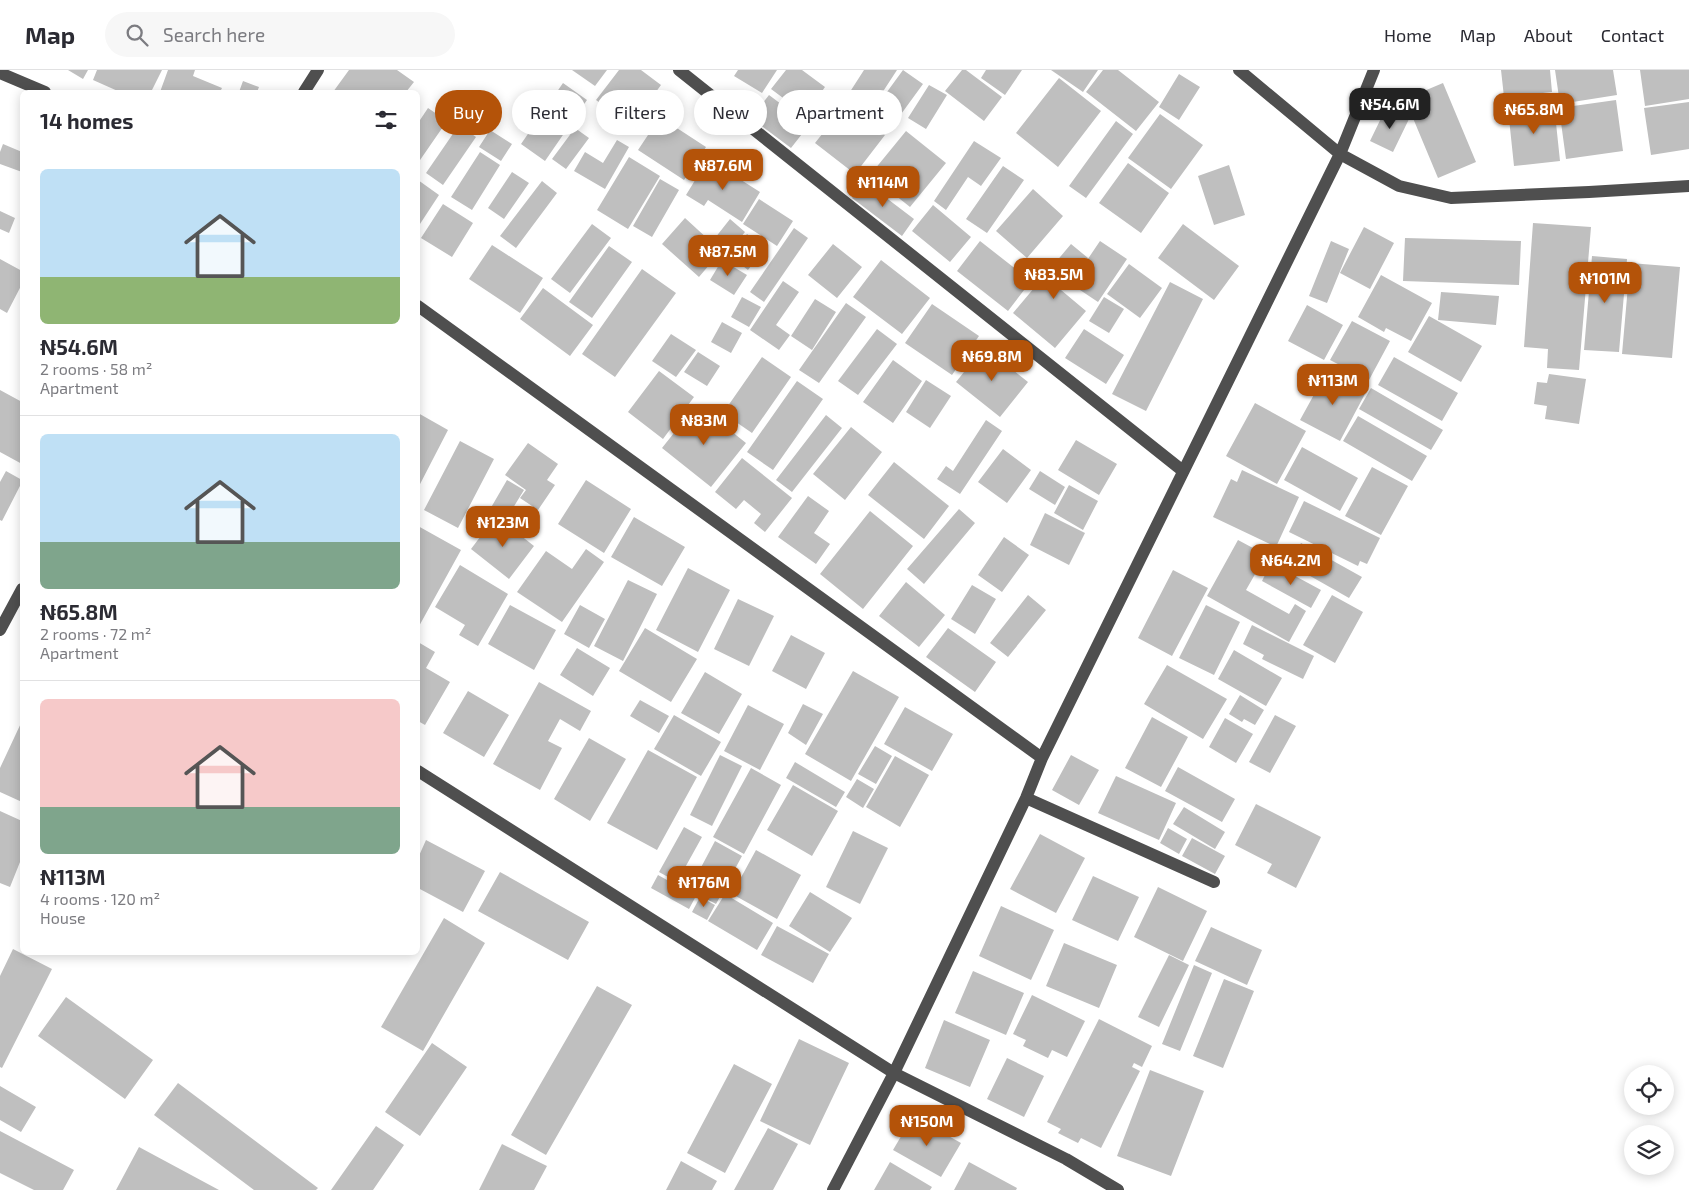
<!DOCTYPE html>
<meta charset="utf-8">
<style>
body{margin:0;font-family:"Exo 2",sans-serif;background:#f7f7f7;color:#2b2b33;height:100vh;display:flex;flex-direction:column;font-size:19px;white-space:nowrap}
*{box-sizing:border-box;margin:0}
p{font-size:16px;color:#7c7c81}
.icon{flex:none;width:28px;height:28px;fill:none;stroke:currentColor;stroke-width:2;stroke-linecap:round;stroke-linejoin:round}
.map{position:relative;flex:1;overflow:hidden}
.panel{position:absolute;left:20px;top:20px;width:400px;height:865px;display:flex;flex-direction:column;background:#fff;border-radius:8px;box-shadow:0 2px 12px #0003}
.panel>*{flex:none}
.top-card{position:absolute;left:435px;top:20px;width:475px;height:45px;display:flex;gap:10px}
.buttons{position:absolute;left:1624px;top:995px;display:grid;gap:10px}
.buttons a{display:grid;place-items:center;width:50px;height:50px;border-radius:50%;background:#fff;box-shadow:0 2px 12px #0003;font-size:25px}
.price{position:absolute;translate:-50% -42px;padding:0 11px;border-radius:10px;background:#b45309;color:#fff;font-size:16px;line-height:32px;filter:drop-shadow(0 1px 2px #0008)}
.price::after{content:'';position:absolute;left:50%;top:30px;width:15px;height:11px;margin-left:-8px;background:inherit;clip-path:polygon(0 0,100% 0,50% 100%)}
.price.on{background:#222;color:#fff}
ul{padding:0;list-style:none}
li{display:grid;align-content:center;gap:10px;height:265px;padding:0 20px}
li+li{border-top:1px solid #e1e1e2}
li span{display:grid;place-items:center;height:155px;border-radius:8px;color:#555}
li>.icon{margin-inline-start:auto}
span .icon{width:90px;height:90px;fill:#fffc;stroke-width:1}
li b{font-size:21px}
h2{display:flex;justify-content:space-between;align-items:center;height:60px;padding:0 20px;font-size:21px}
.pill{padding:0 18px;border-radius:22px;background:#fff;box-shadow:0 2px 12px #0003;font-size:18px;line-height:45px}
.pill.on{background:#b45309;color:#fff}
header{display:flex;align-items:center;gap:30px;box-sizing:border-box;height:70px;padding:0 25px;background:#fff;border-bottom:1px solid #e1e1e2}
header strong{font-size:24px}
nav{display:flex;gap:28px;margin-inline-start:auto;font-size:18px}
.search{width:350px;height:45px;background:#f7f7f7;display:flex;align-items:center;gap:12px;box-sizing:border-box;padding:0 18px;border-radius:28px;color:#7c7c81;font-size:19px}
.map>svg:first-child{display:block}
.building{fill:#bfbfbf}
.lines{fill:none;stroke-linecap:round;stroke-linejoin:round}
.minor{stroke:#4f4f4f;stroke-width:12}
</style>
<header>
<strong>Map</strong>
<div class="search"><svg class="icon" aria-label="search" viewBox="0 0 24 24"><circle cx="10" cy="10" r="6"/><path d="M15 15l6 6"/></svg>Search here</div>
<nav><a>Home</a><a>Map</a><a>About</a><a>Contact</a></nav>
</header>
<div class="map">
<svg width="1689" height="1120" viewBox="0 0 1689 1120">
<rect width="100%" height="100%" fill="#fff"/>
<path class="building" d="M 68,0 L 88,0 L 83,9 Z
M 97,0 L 162,0 L 151,22 L 120,22 L 93,10 Z
M 168,0 L 195,0 L 193,6 L 222,18 L 220,22 L 160,22 Z
M 349,0 L 397,0 L 414,12 L 406,22 L 333,22 Z
M 572,0 L 607,0 L 595,16 Z
M 619,0 L 641,0 L 661,15 L 631,56 L 596,30 Z
M 738,0 L 777,0 L 762,23 L 734,6 Z
M 786,0 L 802,0 L 825,17 L 820,24 L 830,32 L 819,46 L 810,39 L 806,45 L 771,19 Z
M 864,0 L 897,0 L 869,43 L 846,28 Z
M 903,0 L 923,14 L 888,62 L 868,48 Z
M 962,0 L 966,0 L 1002,27 L 984,51 L 945,21 Z
M 986,0 L 1022,0 L 1005,25 L 981,8 Z
M 1051,0 L 1098,0 L 1083,22 Z
M 1103,0 L 1118,0 L 1159,32 L 1136,61 L 1086,22 Z
M 1501,0 L 1550,0 L 1552,22 L 1504,27 Z
M 1555,0 L 1613,0 L 1617,25 L 1560,34 Z
M 1640,0 L 1689,0 L 1689,29 L 1645,36 Z
M 1179,4 L 1200,17 L 1179,50 L 1159,37 Z
M 1059,8 L 1101,41 L 1058,97 L 1016,63 Z
M 243,11 L 259,17 L 257,22 L 239,22 Z
M 563,13 L 587,30 L 545,91 L 521,74 Z
M 1443,13 L 1476,92 L 1438,108 L 1405,29 Z
M 929,15 L 947,25 L 926,59 L 908,48 Z
M 769,25 L 809,55 L 791,78 L 751,48 Z
M 1616,30 L 1623,81 L 1566,89 L 1559,38 Z
M 1689,32 L 1689,79 L 1651,85 L 1644,38 Z
M 846,34 L 885,65 L 855,104 L 815,73 Z
M 1554,34 L 1560,91 L 1514,96 L 1508,39 Z
M 428,38 L 447,51 L 418,93 L 418,53 Z
M 1386,38 L 1409,49 L 1393,82 L 1370,71 Z
M 1160,44 L 1203,75 L 1171,119 L 1128,88 Z
M 660,47 L 706,77 L 684,110 L 638,80 Z
M 1116,51 L 1133,64 L 1086,128 L 1069,116 Z
M 459,55 L 476,67 L 443,115 L 426,103 Z
M 575,58 L 589,68 L 566,99 L 552,89 Z
M 490,60 L 512,74 L 501,91 L 479,77 Z
M 906,61 L 946,93 L 910,137 L 870,105 Z
M 617,70 L 629,77 L 605,119 L 574,101 L 585,82 L 603,93 Z
M 974,71 L 1001,88 L 981,116 L 968,107 L 946,140 L 934,131 Z
M 3,74 L 22,82 L 22,102 L 0,94 L 0,82 Z
M 480,82 L 500,95 L 472,140 L 451,127 Z
M 629,87 L 660,106 L 628,159 L 597,140 Z
M 708,89 L 760,122 L 742,152 L 708,130 L 704,136 L 686,125 Z
M 1128,93 L 1169,123 L 1141,163 L 1099,133 Z
M 1229,95 L 1245,145 L 1214,155 L 1198,106 Z
M 1003,96 L 1024,110 L 987,163 L 966,149 Z
M 512,102 L 529,113 L 504,149 L 488,138 Z
M 660,109 L 679,120 L 652,167 L 633,156 Z
M 418,110 L 439,125 L 418,157 Z
M 542,111 L 557,123 L 516,178 L 500,166 Z
M 864,111 L 914,149 L 902,166 L 852,128 Z
M 1033,119 L 1063,146 L 1027,188 L 996,161 Z
M 759,129 L 793,151 L 777,176 L 743,154 Z
M 443,134 L 473,153 L 452,187 L 421,168 Z
M 933,135 L 971,167 L 950,192 L 912,161 Z
M 0,141 L 15,148 L 9,163 L 0,159 Z
M 685,148 L 721,181 L 699,207 L 662,174 Z
M 730,149 L 745,162 L 730,180 L 715,168 Z
M 1533,153 L 1591,157 L 1579,300 L 1547,298 L 1548,279 L 1524,277 Z
M 592,154 L 611,168 L 570,223 L 551,209 Z
M 1183,154 L 1239,196 L 1214,230 L 1158,188 Z
M 1364,157 L 1394,173 L 1370,219 L 1340,203 Z
M 794,158 L 808,168 L 764,232 L 750,222 Z
M 747,164 L 765,177 L 748,200 L 730,186 Z
M 1405,168 L 1521,171 L 1519,215 L 1403,211 Z
M 980,171 L 1031,211 L 1008,241 L 957,201 Z
M 1100,171 L 1127,189 L 1098,232 L 1071,214 Z
M 1331,171 L 1349,179 L 1327,233 L 1309,226 Z
M 833,174 L 862,197 L 837,228 L 808,205 Z
M 1071,174 L 1088,188 L 1061,220 L 1086,241 L 1055,278 L 1013,243 Z
M 492,175 L 543,208 L 520,243 L 469,209 Z
M 609,176 L 632,192 L 592,248 L 569,232 Z
M 1592,186 L 1627,189 L 1619,282 L 1584,280 Z
M 0,189 L 22,201 L 22,214 L 7,243 L 0,239 Z
M 722,190 L 747,205 L 734,225 L 710,210 Z
M 881,190 L 930,228 L 902,264 L 853,227 Z
M 1630,193 L 1680,197 L 1672,288 L 1622,284 Z
M 1129,194 L 1162,218 L 1140,248 L 1107,224 Z
M 642,199 L 676,223 L 615,307 L 582,284 Z
M 1381,205 L 1432,233 L 1411,271 L 1386,258 L 1384,262 L 1358,247 Z
M 783,211 L 799,222 L 776,255 L 790,265 L 779,280 L 750,260 Z
M 1170,212 L 1203,229 L 1146,341 L 1112,324 Z
M 543,218 L 593,255 L 570,286 L 520,249 Z
M 1441,222 L 1499,226 L 1496,255 L 1438,250 Z
M 742,227 L 761,237 L 749,257 L 731,247 Z
M 1104,227 L 1124,239 L 1109,263 L 1089,251 Z
M 815,229 L 836,242 L 812,280 L 791,266 Z
M 846,233 L 866,247 L 819,313 L 799,300 Z
M 932,234 L 979,266 L 952,305 L 905,273 Z
M 1307,235 L 1343,255 L 1324,290 L 1288,271 Z
M 1429,246 L 1482,276 L 1461,312 L 1408,282 Z
M 1352,251 L 1390,271 L 1369,310 L 1330,290 Z
M 722,252 L 742,263 L 731,283 L 711,272 Z
M 877,259 L 897,274 L 858,325 L 838,311 Z
M 1084,259 L 1124,285 L 1106,314 L 1065,288 Z
M 671,264 L 696,280 L 676,307 L 652,291 Z
M 984,277 L 1028,312 L 1000,347 L 956,312 Z
M 698,282 L 720,296 L 707,316 L 684,302 Z
M 762,287 L 791,307 L 752,363 L 723,343 Z
M 1394,287 L 1458,323 L 1442,351 L 1378,315 Z
M 893,290 L 922,311 L 893,353 L 863,332 Z
M 659,301 L 694,327 L 663,369 L 628,342 Z
M 1327,301 L 1366,322 L 1340,371 L 1300,350 Z
M 1549,304 L 1586,309 L 1579,354 L 1545,349 L 1547,336 L 1534,334 L 1537,312 L 1547,313 Z
M 926,310 L 951,326 L 930,358 L 906,342 Z
M 797,311 L 823,329 L 773,400 L 747,382 Z
M 1371,318 L 1443,360 L 1431,380 L 1359,339 Z
M 0,320 L 22,332 L 22,346 L 20,350 L 22,351 L 22,394 L 0,382 Z
M 1255,333 L 1306,361 L 1277,414 L 1226,386 Z
M 697,334 L 746,373 L 711,417 L 662,378 Z
M 418,343 L 448,360 L 418,418 Z
M 826,345 L 842,358 L 792,422 L 776,410 Z
M 1358,346 L 1427,386 L 1412,411 L 1343,371 Z
M 986,350 L 1002,361 L 960,424 L 937,409 L 946,396 L 953,401 Z
M 851,357 L 882,382 L 845,430 L 813,404 Z
M 1076,370 L 1117,394 L 1099,425 L 1058,400 Z
M 460,371 L 494,389 L 458,458 L 424,440 Z
M 528,373 L 558,394 L 547,410 L 555,415 L 538,440 L 520,428 L 526,420 L 505,405 Z
M 1302,377 L 1358,408 L 1340,441 L 1284,410 Z
M 1003,379 L 1031,400 L 1007,433 L 978,412 Z
M 742,388 L 792,428 L 765,462 L 754,453 L 761,444 L 744,430 L 736,439 L 715,422 Z
M 894,392 L 949,436 L 924,469 L 868,425 Z
M 1372,397 L 1408,416 L 1381,465 L 1345,446 Z
M 1242,400 L 1299,427 L 1276,477 L 1213,447 L 1231,409 L 1237,412 Z
M 6,401 L 22,410 L 22,412 L 2,451 L 0,450 L 0,412 Z
M 1040,401 L 1065,417 L 1055,435 L 1029,419 Z
M 507,410 L 524,420 L 505,451 L 489,441 Z
M 586,410 L 631,439 L 604,483 L 558,454 Z
M 1069,415 L 1098,431 L 1083,460 L 1054,443 Z
M 808,426 L 829,441 L 814,463 L 830,474 L 816,494 L 778,467 Z
M 1304,431 L 1380,468 L 1367,494 L 1360,491 L 1358,496 L 1289,462 Z
M 959,439 L 975,453 L 924,514 L 907,499 Z
M 870,441 L 913,476 L 863,539 L 820,504 Z
M 1045,443 L 1085,463 L 1069,495 L 1030,475 Z
M 496,446 L 534,476 L 509,509 L 471,479 Z
M 634,447 L 685,477 L 662,516 L 611,487 Z
M 418,456 L 461,480 L 418,558 Z
M 1004,467 L 1029,485 L 1002,522 L 978,505 Z
M 1238,470 L 1266,485 L 1246,520 L 1289,544 L 1295,534 L 1306,541 L 1289,572 L 1207,526 Z
M 1301,473 L 1362,507 L 1349,528 L 1289,494 Z
M 586,479 L 604,492 L 562,552 L 517,522 L 546,481 L 572,499 Z
M 1271,493 L 1321,520 L 1311,538 L 1262,511 Z
M 460,495 L 508,524 L 478,576 L 459,565 L 465,555 L 435,537 Z
M 688,498 L 730,520 L 698,582 L 656,560 Z
M 1173,500 L 1208,518 L 1172,586 L 1138,568 Z
M 628,510 L 657,524 L 623,591 L 594,576 Z
M 906,512 L 945,545 L 919,577 L 879,546 Z
M 972,515 L 996,529 L 975,564 L 951,549 Z
M 1028,525 L 1046,540 L 1008,587 L 990,573 Z
M 1332,525 L 1363,542 L 1335,593 L 1303,575 Z
M 738,529 L 774,546 L 749,596 L 714,579 Z
M 510,535 L 556,560 L 534,600 L 488,574 Z
M 580,535 L 605,549 L 589,578 L 564,564 Z
M 1206,535 L 1240,552 L 1214,605 L 1179,588 Z
M 1252,555 L 1314,586 L 1303,609 L 1262,589 L 1264,585 L 1243,574 Z
M 645,558 L 697,589 L 671,632 L 619,601 Z
M 948,558 L 996,592 L 975,622 L 926,587 Z
M 791,565 L 825,583 L 806,619 L 772,601 Z
M 418,572 L 435,582 L 426,598 L 450,612 L 425,655 L 418,651 Z
M 577,578 L 610,598 L 593,626 L 560,605 Z
M 1234,580 L 1282,608 L 1266,636 L 1218,609 Z
M 1167,595 L 1227,629 L 1203,669 L 1144,634 Z
M 853,601 L 899,627 L 851,711 L 805,684 Z
M 705,602 L 742,624 L 719,664 L 681,643 Z
M 539,612 L 591,641 L 580,661 L 560,649 L 548,671 L 562,678 L 540,720 L 493,694 Z
M 468,621 L 509,645 L 484,687 L 443,663 Z
M 1240,625 L 1264,640 L 1255,655 L 1244,649 L 1242,652 L 1229,644 Z
M 640,630 L 669,646 L 659,663 L 630,646 Z
M 803,634 L 823,644 L 806,675 L 788,663 Z
M 748,635 L 784,654 L 760,700 L 724,681 Z
M 905,637 L 953,664 L 932,701 L 884,674 Z
M 674,645 L 721,672 L 701,706 L 654,679 Z
M 1275,645 L 1296,656 L 1270,703 L 1249,692 Z
M 1152,647 L 1188,667 L 1161,717 L 1125,698 Z
M 1225,648 L 1253,664 L 1236,693 L 1209,677 Z
M 22,651 L 22,732 L 0,722 L 0,698 Z
M 589,668 L 626,689 L 590,751 L 554,729 Z
M 875,676 L 892,686 L 876,714 L 858,704 Z
M 648,680 L 697,707 L 657,780 L 607,753 Z
M 720,685 L 742,696 L 712,756 L 690,745 Z
M 1071,685 L 1099,700 L 1079,735 L 1052,720 Z
M 895,686 L 929,705 L 900,757 L 866,737 Z
M 795,692 L 845,722 L 836,737 L 786,708 Z
M 1178,697 L 1235,729 L 1222,752 L 1165,721 Z
M 751,698 L 781,715 L 744,784 L 713,767 Z
M 1116,706 L 1176,733 L 1159,770 L 1098,743 Z
M 857,709 L 874,719 L 863,738 L 846,727 Z
M 793,715 L 838,741 L 812,786 L 767,760 Z
M 1256,734 L 1321,767 L 1296,818 L 1267,803 L 1272,794 L 1235,775 Z
M 1184,737 L 1225,762 L 1215,779 L 1173,754 Z
M 0,741 L 22,751 L 22,787 L 10,817 L 0,813 Z
M 684,757 L 702,767 L 677,812 L 659,802 Z
M 1168,758 L 1187,769 L 1179,784 L 1160,773 Z
M 853,761 L 888,778 L 860,834 L 826,817 Z
M 1040,764 L 1085,788 L 1056,843 L 1010,819 Z
M 1192,768 L 1225,786 L 1215,804 L 1182,786 Z
M 426,770 L 485,801 L 463,842 L 418,818 L 418,788 Z
M 715,771 L 742,786 L 716,834 L 689,820 Z
M 756,780 L 801,805 L 777,849 L 732,824 Z
M 500,802 L 589,852 L 568,890 L 478,841 Z
M 658,805 L 696,826 L 689,839 L 651,818 Z
M 1093,806 L 1139,827 L 1118,871 L 1072,850 Z
M 1158,817 L 1207,841 L 1183,891 L 1134,867 Z
M 810,822 L 852,848 L 830,882 L 789,856 Z
M 725,824 L 773,853 L 757,880 L 708,851 Z
M 700,827 L 715,835 L 707,850 L 692,842 Z
M 1001,836 L 1054,860 L 1031,910 L 979,886 Z
M 444,848 L 485,873 L 423,981 L 381,957 Z
M 777,856 L 829,884 L 813,913 L 761,885 Z
M 1211,857 L 1262,880 L 1247,915 L 1195,891 Z
M 1064,873 L 1117,895 L 1099,938 L 1046,916 Z
M 13,879 L 52,899 L 2,998 L 0,997 L 0,906 Z
M 1169,885 L 1189,895 L 1159,957 L 1138,947 Z
M 1194,895 L 1212,903 L 1180,981 L 1162,974 Z
M 973,901 L 1024,923 L 1006,965 L 955,943 Z
M 1224,909 L 1254,921 L 1223,998 L 1193,986 Z
M 597,916 L 632,935 L 546,1085 L 511,1065 Z
M 1032,925 L 1085,951 L 1067,987 L 1052,980 L 1048,988 L 1023,976 L 1026,970 L 1013,964 Z
M 66,927 L 153,990 L 125,1029 L 38,966 Z
M 1099,949 L 1152,976 L 1142,997 L 1134,993 L 1132,997 L 1140,1001 L 1101,1078 L 1081,1068 L 1078,1073 L 1058,1063 L 1061,1059 L 1047,1052 Z
M 944,950 L 990,970 L 970,1017 L 925,998 Z
M 799,969 L 849,993 L 810,1075 L 760,1051 Z
M 432,973 L 467,997 L 420,1066 L 385,1042 Z
M 1007,988 L 1044,1006 L 1024,1047 L 987,1029 Z
M 734,994 L 772,1014 L 725,1103 L 687,1083 Z
M 1150,1000 L 1204,1021 L 1171,1106 L 1117,1086 Z
M 178,1013 L 318,1118 L 316,1120 L 254,1120 L 154,1045 Z
M 0,1016 L 36,1037 L 21,1062 L 0,1050 Z
M 913,1046 L 961,1073 L 941,1107 L 893,1080 Z
M 376,1056 L 404,1075 L 373,1120 L 331,1120 Z
M 768,1058 L 798,1074 L 773,1120 L 734,1120 Z
M 0,1061 L 74,1100 L 63,1120 L 34,1120 L 0,1103 Z
M 502,1074 L 547,1096 L 534,1120 L 479,1120 Z
M 139,1077 L 219,1120 L 116,1120 Z
M 681,1091 L 717,1111 L 712,1120 L 666,1120 Z
M 890,1092 L 932,1117 L 930,1120 L 874,1120 Z
M 969,1092 L 1017,1118 L 1016,1120 L 954,1120 Z"/>
<g class="lines">
<path class="minor" d="M 679,0 L 1183,401
M 1239,0 L 1340,84 L 1399,116 L 1451,128 L 1589,122 L 1689,116
M 0,3 L 45,22
M 304,22 L 318,0
M 418,236 L 1042,688
M 0,560 L 22,519
M 418,701 L 894,1003 L 1066,1089 L 1118,1120
M 1026,728 L 1214,812
M 833,1120 L 894,1003 L 1026,728 L 1042,688 L 1340,84 L 1374,0"/>
</g>
</svg>
<div class="buttons">
<a><svg class="icon" aria-label="locate" viewBox="0 0 24 24"><circle cx="12" cy="12" r="6"/><path d="M12 2v4M12 18v4M2 12h4M18 12h4"/></svg></a>
<a><svg class="icon" aria-label="layers" viewBox="0 0 24 24"><path d="M12 4l9 5-9 5-9-5zM3 14l9 5 9-5"/></svg></a>
</div>
<b class="price on" style="left:1390px;top:60px">₦54.6M</b>
<b class="price" style="left:1534px;top:65px">₦65.8M</b>
<b class="price" style="left:723px;top:121px">₦87.6M</b>
<b class="price" style="left:883px;top:138px">₦114M</b>
<b class="price" style="left:728px;top:207px">₦87.5M</b>
<b class="price" style="left:1054px;top:230px">₦83.5M</b>
<b class="price" style="left:1605px;top:234px">₦101M</b>
<b class="price" style="left:992px;top:312px">₦69.8M</b>
<b class="price" style="left:1333px;top:336px">₦113M</b>
<b class="price" style="left:704px;top:376px">₦83M</b>
<b class="price" style="left:503px;top:478px">₦123M</b>
<b class="price" style="left:1291px;top:516px">₦64.2M</b>
<b class="price" style="left:704px;top:838px">₦176M</b>
<b class="price" style="left:927px;top:1077px">₦150M</b>
<div class="top-card">
<a class="pill on">Buy</a>
<a class="pill">Rent</a>
<a class="pill">Filters</a>
<a class="pill">New</a>
<a class="pill">Apartment</a>
</div>
<section class="panel">
<h2>14 homes<svg class="icon" aria-label="filters" viewBox="0 0 24 24"><path d="M4 7h16M4 17h16"/><circle cx="9" cy="7" r="2"/><circle cx="15" cy="17" r="2"/></svg></h2>
<ul>
<li><span style="background:linear-gradient(#bfe0f5 70%,#8fb573 0)"><svg class="icon" aria-label="home" viewBox="0 0 24 24"><path d="M3 11l9-7 9 7M6 9v11h12V9"/></svg></span><div><b>₦54.6M</b><p>2 rooms · 58 m²</p><p>Apartment</p></div></li>
<li><span style="background:linear-gradient(#bfe0f5 70%,#7fa58c 0)"><svg class="icon" aria-label="home" viewBox="0 0 24 24"><path d="M3 11l9-7 9 7M6 9v11h12V9"/></svg></span><div><b>₦65.8M</b><p>2 rooms · 72 m²</p><p>Apartment</p></div></li>
<li><span style="background:linear-gradient(#f6c9c9 70%,#7fa58c 0)"><svg class="icon" aria-label="home" viewBox="0 0 24 24"><path d="M3 11l9-7 9 7M6 9v11h12V9"/></svg></span><div><b>₦113M</b><p>4 rooms · 120 m²</p><p>House</p></div></li>
</ul>
</section>
</div>
